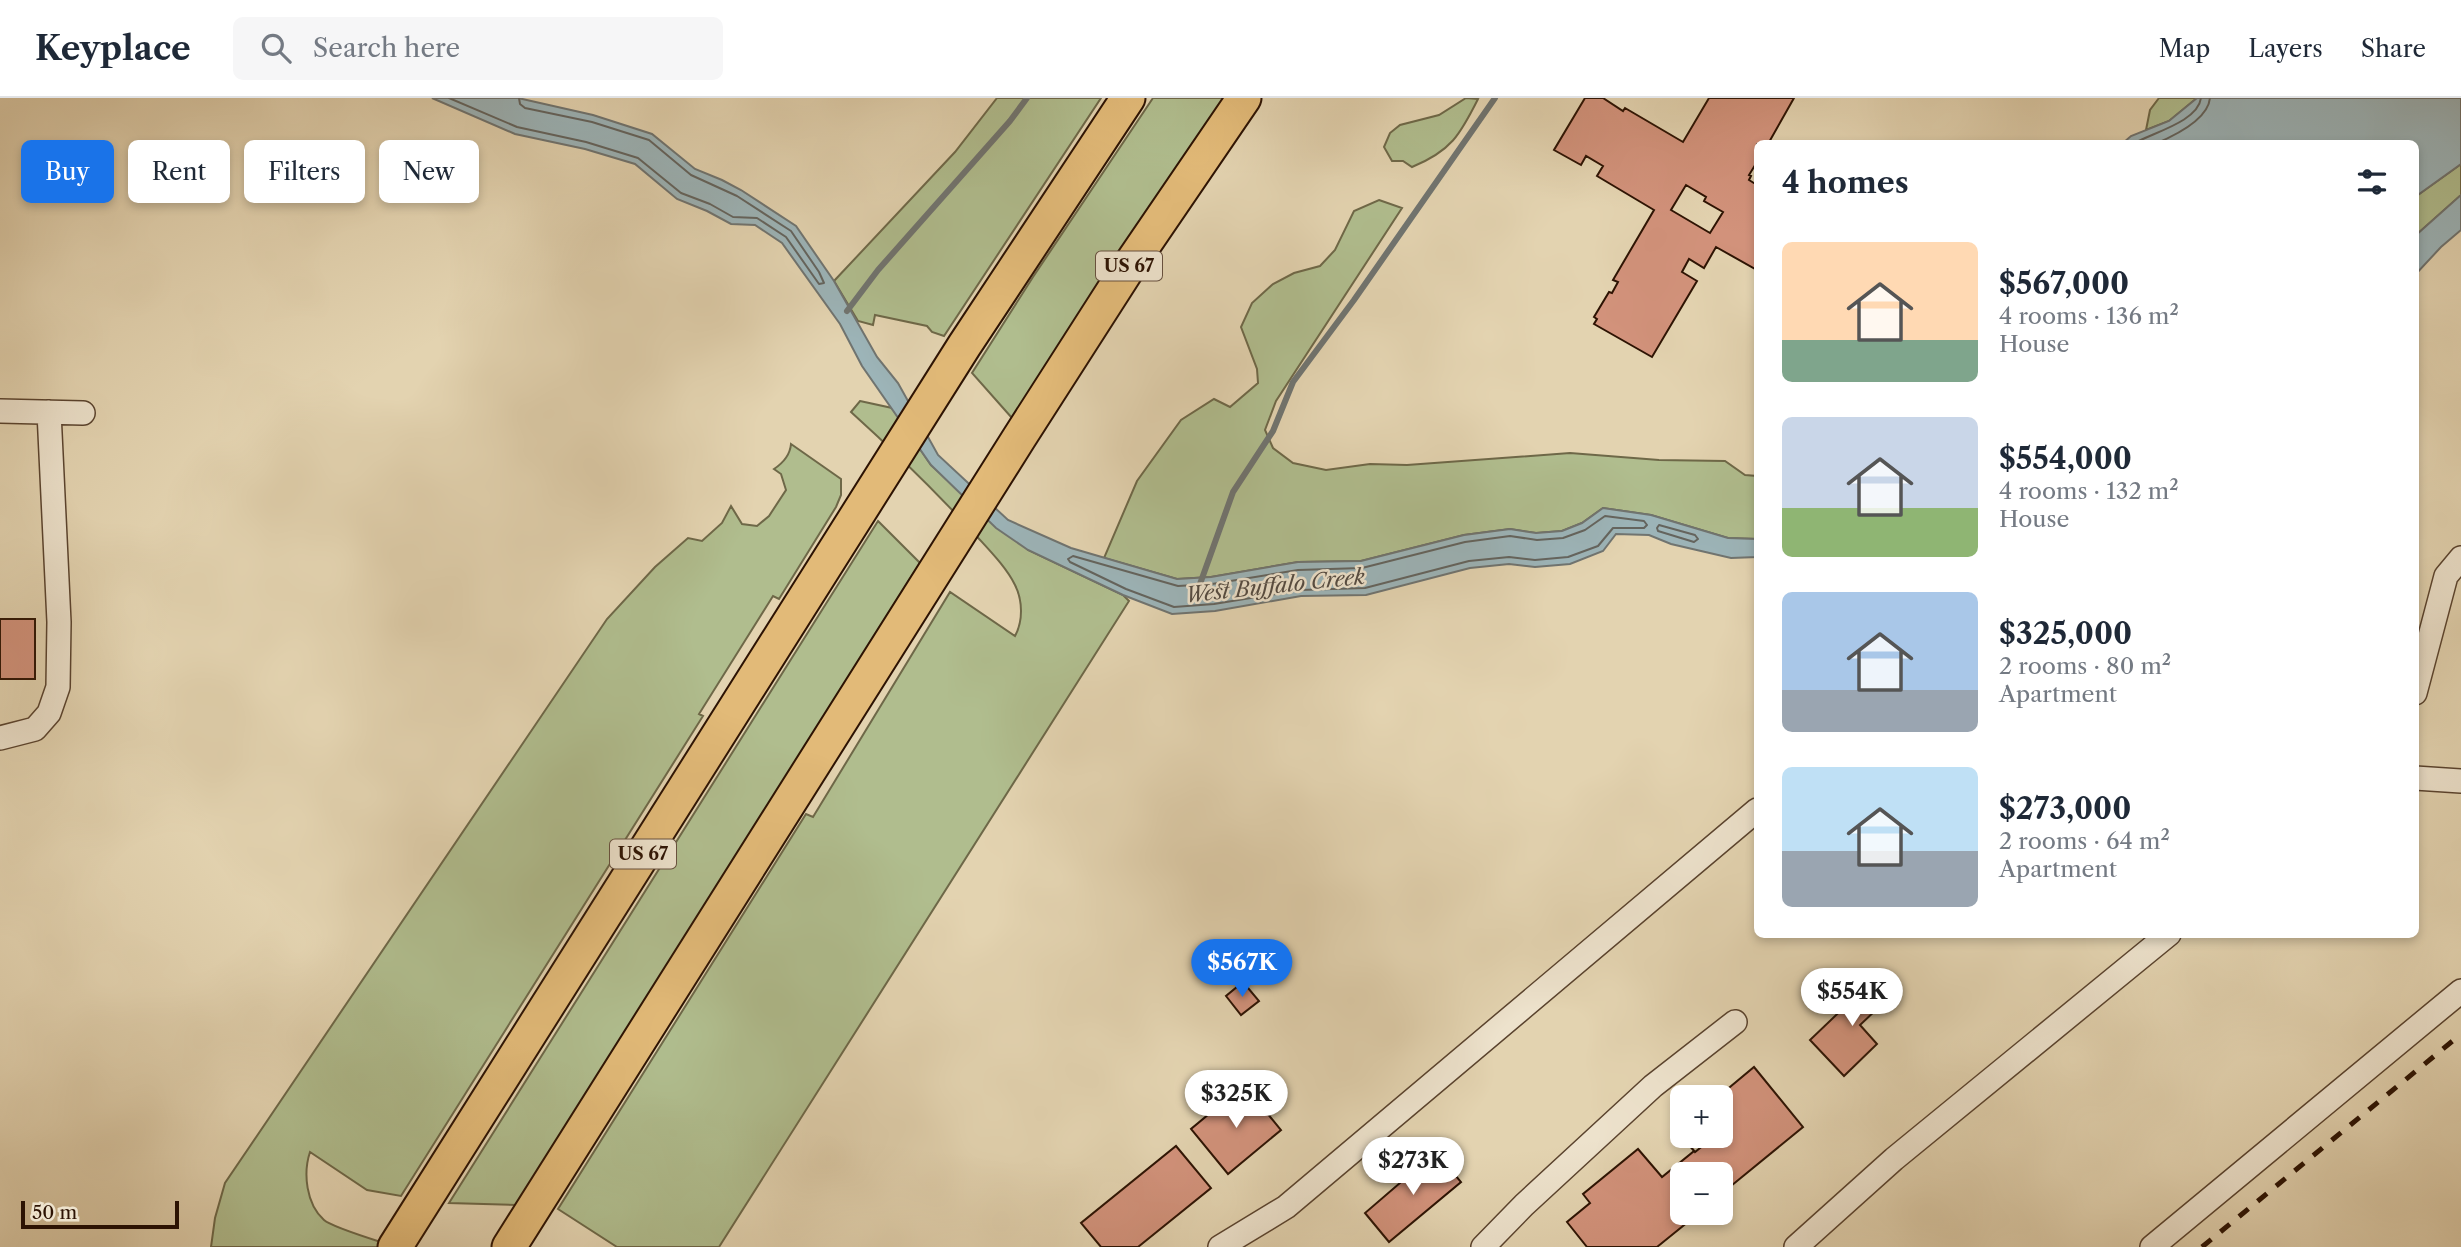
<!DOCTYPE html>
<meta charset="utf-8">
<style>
body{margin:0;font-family:"Libre Caslon Text",serif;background:#f6f6f7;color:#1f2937;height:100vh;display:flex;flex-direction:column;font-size:26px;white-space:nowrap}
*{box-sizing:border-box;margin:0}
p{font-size:23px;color:#747a83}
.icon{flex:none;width:38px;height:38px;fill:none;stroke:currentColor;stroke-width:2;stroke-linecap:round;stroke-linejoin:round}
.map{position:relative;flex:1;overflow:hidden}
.side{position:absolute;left:1754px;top:42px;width:665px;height:798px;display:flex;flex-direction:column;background:#fff;border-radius:10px;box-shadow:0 4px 10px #0003}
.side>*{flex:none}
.top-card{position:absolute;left:21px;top:42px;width:665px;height:63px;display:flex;gap:14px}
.tools{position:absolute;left:1670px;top:987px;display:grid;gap:14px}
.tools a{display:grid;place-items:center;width:63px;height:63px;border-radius:10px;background:#fff;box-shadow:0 4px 10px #0003;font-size:35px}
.scale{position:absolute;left:21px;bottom:18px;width:158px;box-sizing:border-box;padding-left:7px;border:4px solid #2d1303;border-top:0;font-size:19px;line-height:24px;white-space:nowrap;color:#2d1303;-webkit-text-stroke:5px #ede2cc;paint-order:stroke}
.price{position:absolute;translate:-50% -60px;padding:0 16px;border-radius:24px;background:#fff;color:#222;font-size:23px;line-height:46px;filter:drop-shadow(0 2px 4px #0008)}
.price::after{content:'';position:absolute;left:50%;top:42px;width:21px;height:16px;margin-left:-10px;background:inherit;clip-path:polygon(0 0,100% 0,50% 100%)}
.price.on{background:#1a73e8;color:#fff}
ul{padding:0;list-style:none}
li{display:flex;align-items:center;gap:21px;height:175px;padding:0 28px}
li span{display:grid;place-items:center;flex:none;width:196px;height:140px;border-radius:10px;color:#555}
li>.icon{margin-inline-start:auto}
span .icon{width:84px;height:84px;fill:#fffc;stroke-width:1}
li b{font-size:30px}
h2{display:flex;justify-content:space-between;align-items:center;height:84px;padding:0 28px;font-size:30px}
.chip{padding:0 24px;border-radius:10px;background:#fff;box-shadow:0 4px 10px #0003;font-size:24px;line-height:63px}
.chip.on{background:#1a73e8;color:#fff}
header{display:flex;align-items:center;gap:42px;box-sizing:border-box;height:98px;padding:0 35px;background:#fff;border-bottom:2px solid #e0e1e3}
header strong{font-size:33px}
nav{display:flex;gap:38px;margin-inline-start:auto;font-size:24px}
.search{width:490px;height:63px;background:#f6f6f7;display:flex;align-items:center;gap:18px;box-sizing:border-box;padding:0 24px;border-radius:10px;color:#747a83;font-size:26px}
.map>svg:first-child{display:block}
.green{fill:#b0bd8e;stroke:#6e6848;stroke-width:2}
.water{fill:#9cb4b8;stroke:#707470;stroke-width:2}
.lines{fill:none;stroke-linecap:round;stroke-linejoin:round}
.shore{stroke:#64645e;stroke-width:2}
.stream{stroke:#707470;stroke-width:6}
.building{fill:#d2927b;stroke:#2d1303;stroke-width:2;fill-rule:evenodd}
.minor-casing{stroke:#5a432e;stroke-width:26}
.highway-casing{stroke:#2d1303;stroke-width:37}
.minor{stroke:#ede2cc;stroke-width:23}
.highway{stroke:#e2ba78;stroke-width:33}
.rail{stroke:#2d1303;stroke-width:5;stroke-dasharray:12 12;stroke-linecap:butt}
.labels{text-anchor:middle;stroke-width:5;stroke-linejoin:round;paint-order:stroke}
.shield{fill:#ede2cc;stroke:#67513f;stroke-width:2}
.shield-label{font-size:18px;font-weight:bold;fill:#2d1303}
.water-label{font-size:21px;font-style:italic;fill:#544b42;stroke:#ede2cc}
</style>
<header>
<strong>Keyplace</strong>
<div class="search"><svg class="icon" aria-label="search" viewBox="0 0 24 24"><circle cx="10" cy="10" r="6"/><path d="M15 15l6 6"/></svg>Search here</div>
<nav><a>Map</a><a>Layers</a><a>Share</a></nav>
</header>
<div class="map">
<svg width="2461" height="1149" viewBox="0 0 2461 1149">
<rect width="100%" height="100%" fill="#e3d3b0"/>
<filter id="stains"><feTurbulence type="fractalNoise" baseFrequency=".00286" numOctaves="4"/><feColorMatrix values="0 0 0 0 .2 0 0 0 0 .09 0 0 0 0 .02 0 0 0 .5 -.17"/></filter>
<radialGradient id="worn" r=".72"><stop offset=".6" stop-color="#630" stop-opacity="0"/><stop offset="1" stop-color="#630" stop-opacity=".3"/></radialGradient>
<path class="green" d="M 997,0 L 1101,0 L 944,238 L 932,234 L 927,228 L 875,217 L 873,227 L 858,223 L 834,183 L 955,54 Z
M 1153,0 L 1224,0 L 1135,131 L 1012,320 L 972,275 L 1033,179 Z
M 1466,0 L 1478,1 C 1460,37 1451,53 1412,69 L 1403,63 L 1392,63 L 1384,49 L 1390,35 L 1400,27 L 1439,17 Z
M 2159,0 L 2197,0 L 2169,23 L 2146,32 L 2150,12 Z
M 2461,66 L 2461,97 L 2415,138 L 2415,99 Z
M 1379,102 L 1402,110 L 1276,303 L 1265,332 L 1273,350 L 1293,365 L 1326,372 L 1370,366 L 1407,367 L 1570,355 L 1659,362 L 1725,363 L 1745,377 L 1757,378 L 1757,441 L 1728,440 L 1651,417 L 1603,410 L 1582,425 L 1562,433 L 1536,435 L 1510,431 L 1464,437 L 1361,463 L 1298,464 L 1211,479 L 1177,481 L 1104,460 L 1137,383 L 1181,322 L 1214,301 L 1230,309 L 1258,285 L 1257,271 L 1241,229 L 1252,205 L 1273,186 L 1294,175 L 1320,168 L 1335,152 L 1354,113 Z
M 860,303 L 892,310 L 931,367 L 1028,452 L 1123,497 L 1129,503 L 719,1149 L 617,1149 L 558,1111 L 806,716 L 813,719 L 950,494 L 1015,538 C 1023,523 1023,503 1015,487 C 1005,467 986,449 971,432 C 933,391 893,352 851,314 Z
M 791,346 L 841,381 L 841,397 L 836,409 L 779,501 L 773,498 L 699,616 L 703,618 L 401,1098 L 367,1092 L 310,1054 C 303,1075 306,1106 324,1122 C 333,1130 382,1144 396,1149 L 211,1149 L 215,1120 L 225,1085 L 607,521 L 655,469 L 688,440 L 702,443 L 722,425 L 731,408 L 742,426 L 757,428 L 769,418 L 786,392 L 781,376 L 774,371 C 783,365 790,358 791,346 Z
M 878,423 L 920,465 L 517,1107 L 449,1105 Z"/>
<path class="water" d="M 432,0 L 518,0 L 593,17 L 652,36 L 695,71 L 722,82 L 741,92 L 796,128 L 834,183 L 877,259 L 898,285 L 938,357 L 1008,422 L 1071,450 L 1177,481 L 1211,479 L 1298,464 L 1361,463 L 1464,437 L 1510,431 L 1536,435 L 1562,433 L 1582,425 L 1603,410 L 1651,417 L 1728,440 L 1757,441 L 1757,459 L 1731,460 L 1671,446 L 1649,437 L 1616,436 L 1603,453 L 1570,466 L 1535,469 L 1509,466 L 1470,470 L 1366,497 L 1301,498 L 1215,513 L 1172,516 L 1123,497 L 1028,452 L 996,430 L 931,367 L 862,268 L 840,226 L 782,145 L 755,127 L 731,126 L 707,113 L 677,101 L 635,66 L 585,51 L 515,36 Z
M 2197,0 L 2461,0 L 2461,66 L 2415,99 L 2415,46 L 2123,45 L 2131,38 L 2169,23 Z
M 2461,97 L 2461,132 L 2441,149 L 2415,177 L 2415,138 Z"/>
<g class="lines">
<path class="shore" d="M 449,0 L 517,29 L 586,44 L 638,60 L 681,95 L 710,106 L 733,119 L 757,120 L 786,139 L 819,186 L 824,185 L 819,174 L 791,133 L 737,98 L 691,77 L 649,42 L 592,24 L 525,10 L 520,6 L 519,0
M 2133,46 C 2151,35 2198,24 2201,0
M 2155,46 C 2174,38 2208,22 2210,0
M 1605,418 L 1644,423 L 1647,427 L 1644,430 L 1613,430 L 1598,448 L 1568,459 L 1535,462 L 1509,459 L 1469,463 L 1365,490 L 1300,492 L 1214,506 L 1174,509 L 1126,491 L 1070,464 L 1068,461 L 1073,458 L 1178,488 L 1212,486 L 1298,472 L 1362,470 L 1465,444 L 1510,438 L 1537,442 L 1563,440 L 1585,432 Z
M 1659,427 L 1695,437 L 1698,441 L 1694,444 L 1658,433 L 1657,430 Z"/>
<path class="stream" d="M 847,213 L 878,172 L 1010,23 L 1027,0
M 1200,486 L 1233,394 L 1273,333 L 1293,284 L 1354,202 L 1495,0"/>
</g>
<path class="building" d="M 1585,0 L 1603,0 L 1623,13 L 1625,10 L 1683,44 L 1709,0 L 1794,0 L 1768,46 L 1757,46 L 1757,64 L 1749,77 L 1751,78 L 1749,82 L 1757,87 L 1757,172 L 1716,149 L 1704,170 L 1689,161 L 1682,174 L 1697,183 L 1652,259 L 1594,226 L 1597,221 L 1594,219 L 1609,194 L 1612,195 L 1618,184 L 1613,182 L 1654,112 L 1597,78 L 1603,68 L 1586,58 L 1581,67 L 1554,52 ZM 1686,87 L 1706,99 L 1704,103 L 1723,114 L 1710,135 L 1671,112 Z
M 0,521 L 35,521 L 35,581 L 0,581 Z
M 1878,877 L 1895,894 L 1860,927 L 1877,946 L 1844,978 L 1810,942 Z
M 1243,884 L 1259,903 L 1241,917 L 1226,898 Z
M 1754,969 L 1803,1029 L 1720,1097 L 1720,1076 L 1682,1076 L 1682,1115 L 1699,1115 L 1657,1149 L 1587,1149 L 1567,1124 L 1590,1105 L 1583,1096 L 1638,1051 L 1662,1079 L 1694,1053 L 1681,1037 L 1695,1054 L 1715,1038 L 1720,1038 L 1720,1034 L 1727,1029 L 1720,1021 L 1720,999 L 1718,999 Z
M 1244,987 L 1281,1032 L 1228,1076 L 1191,1031 Z
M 1176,1048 L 1211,1090 L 1138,1149 L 1101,1149 L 1081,1125 Z
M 1436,1054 L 1461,1084 L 1389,1144 L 1365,1115 Z"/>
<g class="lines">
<defs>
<path id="minor" d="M 0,313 L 83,315
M 2415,595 L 2446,478 L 2461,460
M 0,640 L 35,631 L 49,615 L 58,589 L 59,524 L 49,314
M 2415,680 L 2461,683
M 1220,1149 L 1286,1109 L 1757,712
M 1483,1149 L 1524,1107 L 1653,988 L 1735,924
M 1796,1149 L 1894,1061 L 2169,836
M 2152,1149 L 2461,893"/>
<path id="highway" d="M 395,1149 L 964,248 L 1128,0
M 509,1149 L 1019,340 L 1126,173 L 1244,0"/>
</defs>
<use href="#minor" class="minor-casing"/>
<use href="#highway" class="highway-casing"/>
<use href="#minor" class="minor"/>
<use href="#highway" class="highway"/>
<path class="rail" d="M 2202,1149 L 2461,936"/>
</g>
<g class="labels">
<g class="shield">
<rect x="1096" y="153.5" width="66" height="29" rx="5"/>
<rect x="610" y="741.5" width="66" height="29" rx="5"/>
</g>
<g class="shield-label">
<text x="1129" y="174">US 67</text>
<text x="643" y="762">US 67</text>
</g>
<g class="water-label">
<text transform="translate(1275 488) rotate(-6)" y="7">West Buffalo Creek</text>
</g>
</g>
<rect width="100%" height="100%" filter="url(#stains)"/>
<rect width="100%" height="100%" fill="url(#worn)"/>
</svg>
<div class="tools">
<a>+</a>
<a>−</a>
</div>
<div class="scale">50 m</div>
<b class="price on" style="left:1242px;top:901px">$567K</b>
<b class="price" style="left:1852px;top:930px">$554K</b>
<b class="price" style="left:1236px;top:1032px">$325K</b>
<b class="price" style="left:1413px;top:1099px">$273K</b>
<div class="top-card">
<a class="chip on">Buy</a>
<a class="chip">Rent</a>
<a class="chip">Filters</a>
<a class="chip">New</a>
</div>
<section class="side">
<h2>4 homes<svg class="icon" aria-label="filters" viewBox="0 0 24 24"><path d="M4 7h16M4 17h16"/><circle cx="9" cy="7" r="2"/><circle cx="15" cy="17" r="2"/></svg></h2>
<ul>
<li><span style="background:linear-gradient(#ffd9b3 70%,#7fa58c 0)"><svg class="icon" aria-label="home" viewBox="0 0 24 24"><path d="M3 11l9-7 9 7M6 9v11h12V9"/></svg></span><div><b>$567,000</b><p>4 rooms · 136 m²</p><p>House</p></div></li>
<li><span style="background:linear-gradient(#c9d6e8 65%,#8fb573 0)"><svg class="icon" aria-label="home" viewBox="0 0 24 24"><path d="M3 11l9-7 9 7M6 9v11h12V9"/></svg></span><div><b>$554,000</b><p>4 rooms · 132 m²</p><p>House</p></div></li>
<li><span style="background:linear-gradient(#a9c7e8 70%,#9aa5b1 0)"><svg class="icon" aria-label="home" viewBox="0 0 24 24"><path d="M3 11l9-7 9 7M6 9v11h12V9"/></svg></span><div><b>$325,000</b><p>2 rooms · 80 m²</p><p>Apartment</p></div></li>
<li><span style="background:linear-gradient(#bfe0f5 60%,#9aa5b1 0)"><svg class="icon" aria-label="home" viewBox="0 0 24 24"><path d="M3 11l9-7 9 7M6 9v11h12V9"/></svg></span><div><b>$273,000</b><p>2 rooms · 64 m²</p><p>Apartment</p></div></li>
</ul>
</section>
</div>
